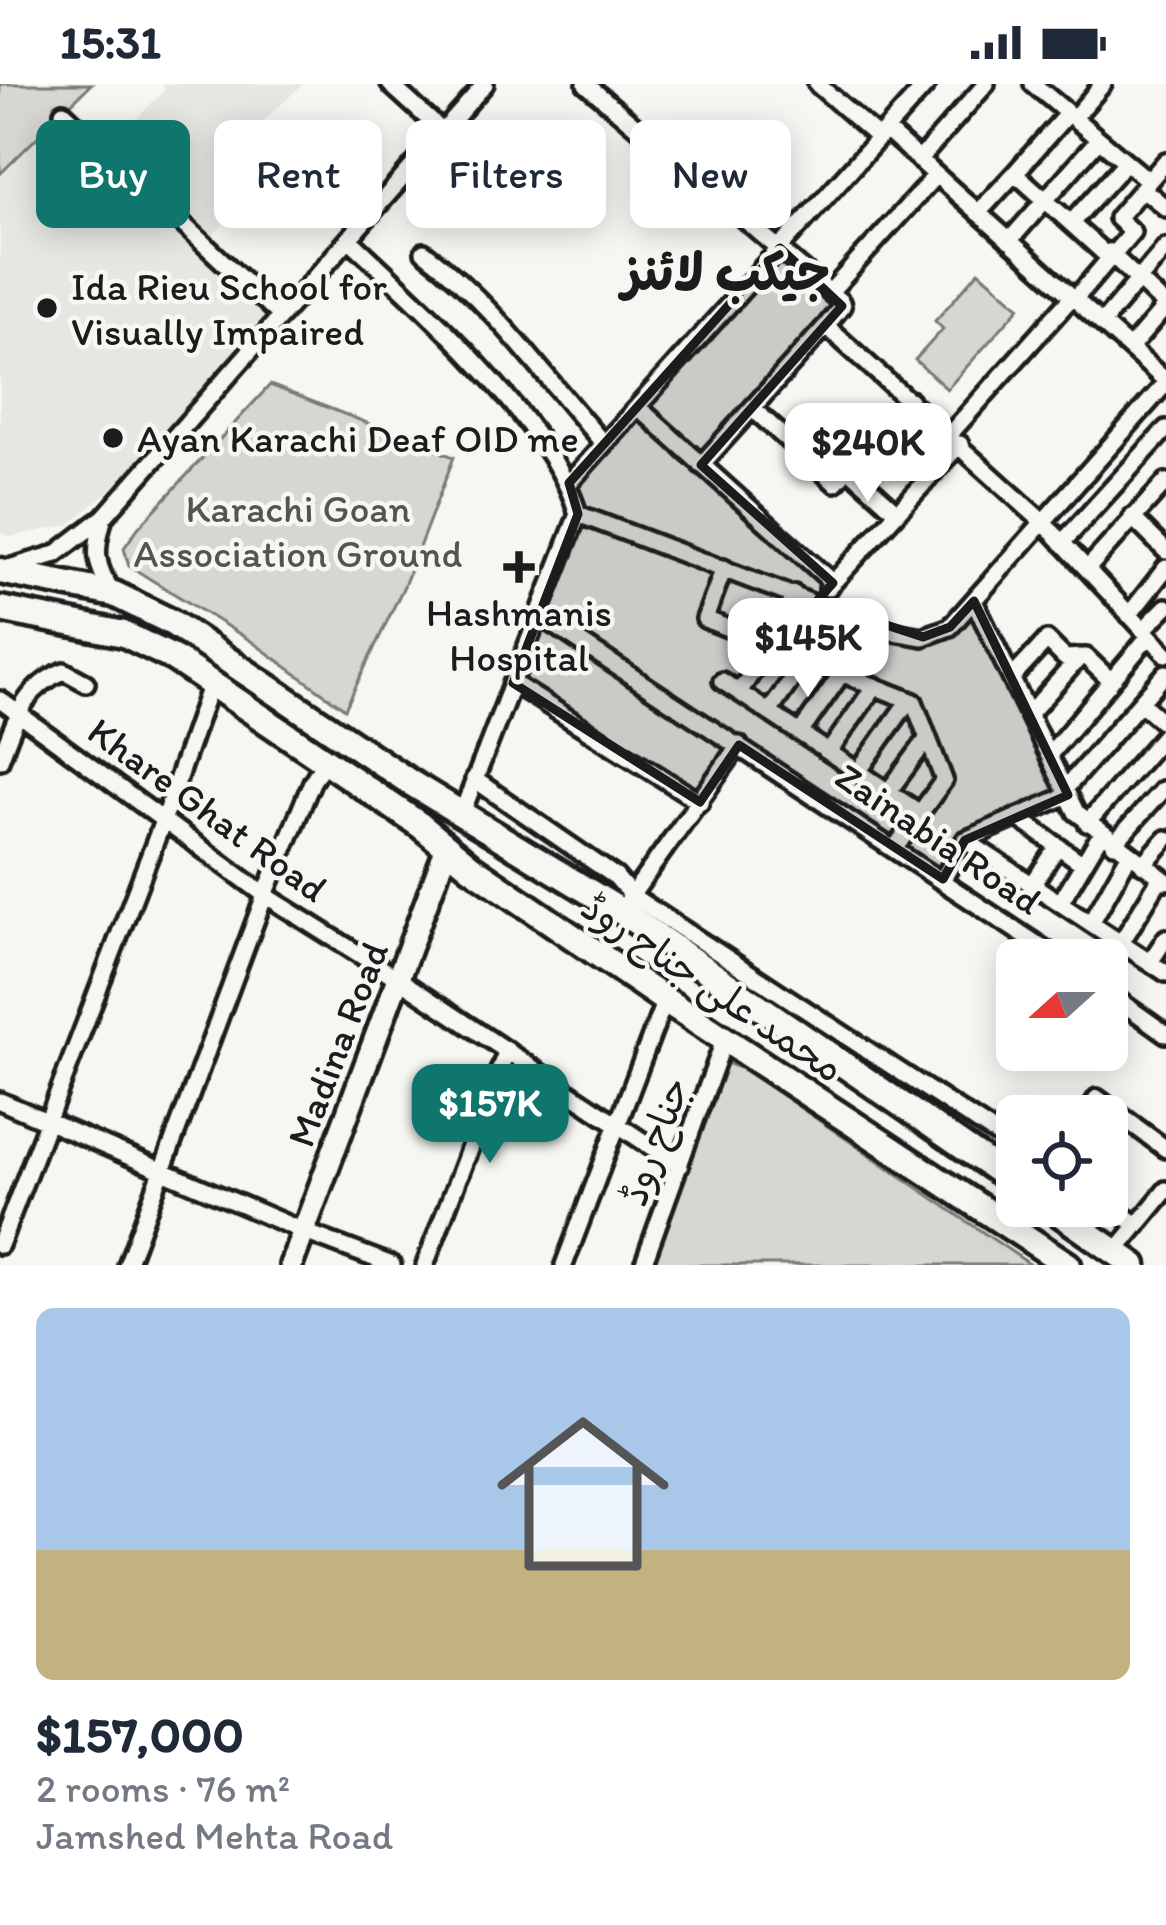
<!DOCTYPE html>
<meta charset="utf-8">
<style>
body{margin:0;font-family:Itim,"Playpen Sans Arabic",sans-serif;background:#f2f2f3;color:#1f2937;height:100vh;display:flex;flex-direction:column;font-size:45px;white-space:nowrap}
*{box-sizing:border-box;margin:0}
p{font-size:39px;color:#747a83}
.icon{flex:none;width:66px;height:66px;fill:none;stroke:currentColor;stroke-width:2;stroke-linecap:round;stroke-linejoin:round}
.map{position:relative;height:1181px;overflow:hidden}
.details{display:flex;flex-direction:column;background:#fff;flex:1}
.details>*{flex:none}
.top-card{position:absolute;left:36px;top:36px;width:1095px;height:108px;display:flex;gap:24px}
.needle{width:78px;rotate:249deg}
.buttons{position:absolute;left:996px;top:855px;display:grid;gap:24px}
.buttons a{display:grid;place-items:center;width:132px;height:132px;border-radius:18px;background:#fff;box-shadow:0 6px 30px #0003;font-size:60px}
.price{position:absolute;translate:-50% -102px;padding:0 27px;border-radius:24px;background:#fff;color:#222;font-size:39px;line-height:78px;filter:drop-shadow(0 3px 6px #0008)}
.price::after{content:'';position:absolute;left:50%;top:72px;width:36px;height:27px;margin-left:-18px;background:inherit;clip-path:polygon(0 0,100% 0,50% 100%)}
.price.active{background:#0f766e;color:#fff}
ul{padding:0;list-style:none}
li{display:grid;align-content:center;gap:24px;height:636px;padding:0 36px}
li+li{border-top:3px solid #e0e1e3}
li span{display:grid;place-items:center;height:372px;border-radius:18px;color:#555}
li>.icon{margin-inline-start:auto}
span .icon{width:216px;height:216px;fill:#fffc;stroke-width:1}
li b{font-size:51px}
.pill{padding:0 42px;border-radius:18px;background:#fff;box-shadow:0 6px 30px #0003;font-size:42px;line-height:108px}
.pill.active{background:#0f766e;color:#fff}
.status{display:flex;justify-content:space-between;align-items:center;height:84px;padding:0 60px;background:#fff;direction:ltr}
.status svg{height:33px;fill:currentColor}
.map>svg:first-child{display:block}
.built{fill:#e6e6e2}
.green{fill:#d6d6d2;stroke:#797977;stroke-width:3}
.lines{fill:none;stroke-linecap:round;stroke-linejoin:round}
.minor-casing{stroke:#1c1c1c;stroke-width:24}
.major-casing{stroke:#1c1c1c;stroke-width:30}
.highway-casing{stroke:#1c1c1c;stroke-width:33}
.minor{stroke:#f6f6f2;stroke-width:15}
.major{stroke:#f6f6f2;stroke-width:21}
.highway{stroke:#f6f6f2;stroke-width:24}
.marked{fill:#1c1c1c;fill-opacity:0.2;stroke:#1c1c1c;stroke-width:9;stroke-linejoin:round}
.poi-dot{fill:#1c1c1c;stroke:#f6f6f2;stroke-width:4.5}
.labels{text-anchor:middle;stroke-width:9;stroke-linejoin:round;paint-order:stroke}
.poi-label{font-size:39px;fill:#1c1c1c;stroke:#f6f6f2;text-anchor:start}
.park-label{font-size:39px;fill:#545453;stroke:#f6f6f2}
.street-label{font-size:39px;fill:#1c1c1c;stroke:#f6f6f2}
.district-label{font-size:51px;font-weight:bold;fill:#1c1c1c;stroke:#f6f6f2}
</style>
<div class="status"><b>15:31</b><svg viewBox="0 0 49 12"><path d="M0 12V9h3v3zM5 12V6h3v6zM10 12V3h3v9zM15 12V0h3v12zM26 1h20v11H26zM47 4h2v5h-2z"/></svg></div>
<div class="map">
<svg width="1166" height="1181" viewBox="0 0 1166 1181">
<rect width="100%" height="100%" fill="#f6f6f2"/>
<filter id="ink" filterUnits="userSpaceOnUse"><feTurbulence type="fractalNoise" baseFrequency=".00833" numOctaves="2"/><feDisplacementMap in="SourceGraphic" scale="24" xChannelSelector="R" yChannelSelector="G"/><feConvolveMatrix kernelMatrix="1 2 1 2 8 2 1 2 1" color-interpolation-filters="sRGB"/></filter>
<g filter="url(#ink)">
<path class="built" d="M 162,0 L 303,0 L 259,41 L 288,69 L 205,160 L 280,231 L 111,405 L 69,441 L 10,453 L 0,448 L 0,90 L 63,28 L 106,68 L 165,5 Z"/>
<path class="green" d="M 0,0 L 91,0 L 0,90 Z
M 979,187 L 1020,223 L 947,305 L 915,276 L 943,245 L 935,237 Z
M 270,301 L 454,373 L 404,502 L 345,625 L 251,557 L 129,482 L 124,464 L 138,444 Z
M 727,979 L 745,986 L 1031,1181 L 652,1181 Z"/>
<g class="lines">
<defs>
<path id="minor" d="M 390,0 L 443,48
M 586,0 L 841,218 L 842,222 L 826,242 L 1045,440 L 1166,570
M 817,0 L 879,54
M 1033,0 L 1149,97
M 63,28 L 280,231
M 1068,29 L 1015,89 L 1105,170 L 1109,168 L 1166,222
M 1074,34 L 1103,0
M 886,46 L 1166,297
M 919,76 L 986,0
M 1143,105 L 1166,124
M 978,129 L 1015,89
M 1071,139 L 1126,78
M 349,155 C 419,221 552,338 578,430 L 462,729
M 1009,157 L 1099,55
M 424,168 C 496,222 545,294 604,360
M 830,208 L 936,91
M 1075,215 L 1132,148 L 1117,134 L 1166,77
M 1102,239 L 1166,163
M 1130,264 L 1166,222
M 638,323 L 833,499
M 752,324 L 835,399 L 910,316
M 949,351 L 1072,213
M 701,381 L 826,242
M 848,384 L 897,428
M 569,399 L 927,0
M 578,430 L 883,546 L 923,553 L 950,543 L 1166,299
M 104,433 C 94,465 94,482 114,510
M 1132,433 L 1166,467
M 1062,459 L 1166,345
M 9,484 L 56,470 L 104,433 L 485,0
M 724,484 L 705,535 L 914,618 L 944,696 L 895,764
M 1087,485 L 1166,398
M 828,504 L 960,360
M 974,517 L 1076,728 L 1166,797
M 539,531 L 1061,876
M 1129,531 L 1166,484
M 1143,546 L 1166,523
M 1012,594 L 1047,556 L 1065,574 L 1086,573 L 1111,597
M 722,597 L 920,729
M 513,599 L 700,718
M 739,608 L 771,561 L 794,510
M 0,616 L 265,811 L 400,896 L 680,1082
M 1141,619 L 1166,641
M 769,628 L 806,575
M 1029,630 L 1080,573
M 800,649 L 842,589
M 829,668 L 875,602
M 1049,671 L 1149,552
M 0,676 C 15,638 22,604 64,587 L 86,599
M 858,688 L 909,616
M 474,695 L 616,793 L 632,812 L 1017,1064
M 1065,705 L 1166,589
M 888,708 L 928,654
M 1017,733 L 1083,780
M 1087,739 L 1166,649
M 965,756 L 1166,889
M 1114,760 L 1162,706
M 1143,781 L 1166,755
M 943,795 L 965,756 L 1068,711
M 1032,801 L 1058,762
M 629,815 L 739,661
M 1060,819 L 1101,750
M 1091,839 L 1129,771
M 1121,859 L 1161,793
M 1150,878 L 1166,854
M 1107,908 L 1166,950
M 0,1017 L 305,1148 L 392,1181
M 1085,1032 L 1097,1014 L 1166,1065
M 1107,1122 L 1138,1141
M 0,1161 L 163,737 L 211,599
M 1115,1168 L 1166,1106
M 127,1181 L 265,811 L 312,698 L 326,675
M 425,1181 L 507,966
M 564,1181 L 665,916
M 643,1181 L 725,954"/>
<path id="major" d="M 291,1181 L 447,763"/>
<path id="highway" d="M 0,487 L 114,510 L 171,538 L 411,699 L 619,826 L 1017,1100
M 0,525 L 124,550 L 175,575 L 420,741 L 471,783 L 665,916 L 1068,1181
M 1049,1122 L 1134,1181"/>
</defs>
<use href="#minor" class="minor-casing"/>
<use href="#major" class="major-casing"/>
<use href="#highway" class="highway-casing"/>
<use href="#minor" class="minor"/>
<use href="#major" class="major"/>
<use href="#highway" class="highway"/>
</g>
</g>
<path class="marked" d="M 780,164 L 842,222 L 701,381 L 833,499 L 816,518 L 923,553 L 950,543 L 974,517 L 1068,711 L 965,756 L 943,795 L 739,661 L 700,718 L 513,599 L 578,430 L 569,399 Z"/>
<g class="poi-dot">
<circle cx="47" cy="224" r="12"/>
<circle cx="113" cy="354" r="12"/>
<path d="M513 465h12v12h12v12h-12v12h-12v-12h-12v-12h12z"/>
</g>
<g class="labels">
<g class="poi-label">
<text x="71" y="216">Ida Rieu School for<tspan x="71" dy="45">Visually Impaired</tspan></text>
<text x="137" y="368">Ayan Karachi Deaf OID me</text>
<text x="519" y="542" text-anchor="middle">Hashmanis<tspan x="519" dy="45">Hospital</tspan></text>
</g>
<g class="park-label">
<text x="298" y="438">Karachi Goan<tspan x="298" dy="45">Association Ground</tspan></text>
</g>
<g class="street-label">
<text transform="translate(208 725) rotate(36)" y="14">Khare Ghat Road</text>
<text transform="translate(939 754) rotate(34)" y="14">Zainabia Road</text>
<text transform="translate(713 903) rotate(34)" y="14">محمد علی جناح روڈ</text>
<text transform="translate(337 960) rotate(-69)" y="14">Madina Road</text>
<text transform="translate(654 1057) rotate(-70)" y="14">جناح روڈ</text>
</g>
<g class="district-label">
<text x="726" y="206">جیکب لائنز</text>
</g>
</g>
</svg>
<div class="buttons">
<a><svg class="needle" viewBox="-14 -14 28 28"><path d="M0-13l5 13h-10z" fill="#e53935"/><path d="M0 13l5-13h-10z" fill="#747a83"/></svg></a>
<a><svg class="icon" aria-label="locate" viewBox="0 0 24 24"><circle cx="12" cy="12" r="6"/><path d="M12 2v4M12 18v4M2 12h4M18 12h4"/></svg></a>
</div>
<b class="price" style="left:868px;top:421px">$240K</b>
<b class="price" style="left:808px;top:616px">$145K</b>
<b class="price active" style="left:490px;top:1082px">$157K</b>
<div class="top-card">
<a class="pill active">Buy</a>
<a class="pill">Rent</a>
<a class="pill">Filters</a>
<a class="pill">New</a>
</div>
</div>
<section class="details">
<ul>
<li><span style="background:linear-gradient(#a9c7e8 65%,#c2b280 0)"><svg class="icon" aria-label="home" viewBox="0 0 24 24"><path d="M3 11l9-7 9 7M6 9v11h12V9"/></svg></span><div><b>$157,000</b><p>2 rooms · 76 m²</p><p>Jamshed Mehta Road</p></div></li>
</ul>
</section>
